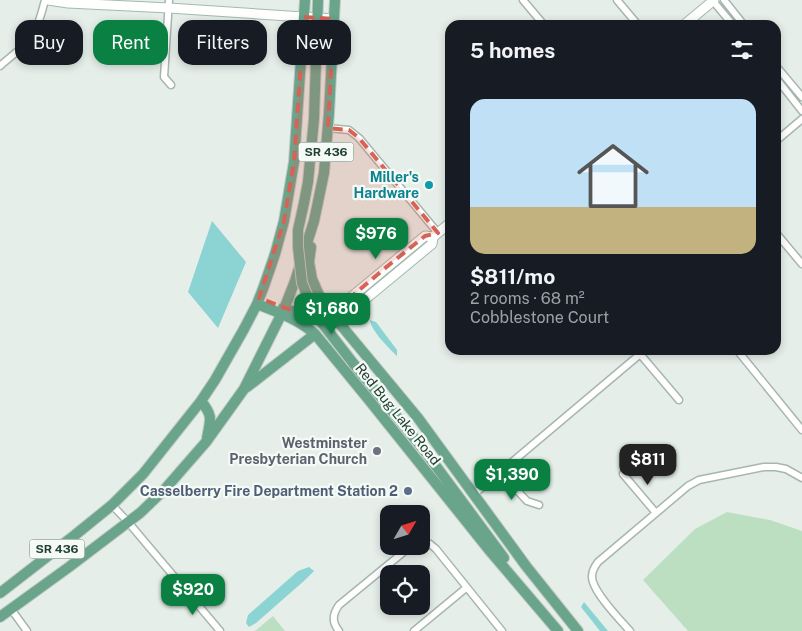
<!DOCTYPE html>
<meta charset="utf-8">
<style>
body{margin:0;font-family:"Public Sans",sans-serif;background:#20242c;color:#f1f3f6;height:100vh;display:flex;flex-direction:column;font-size:19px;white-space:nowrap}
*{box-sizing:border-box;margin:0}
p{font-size:16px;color:#9ea1a6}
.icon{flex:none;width:28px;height:28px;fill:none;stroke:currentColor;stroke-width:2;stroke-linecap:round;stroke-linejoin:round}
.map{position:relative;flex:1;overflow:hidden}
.sheet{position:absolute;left:445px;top:20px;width:336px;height:335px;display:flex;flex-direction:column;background:#171b24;border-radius:15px;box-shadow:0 2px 8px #0003}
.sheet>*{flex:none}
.banner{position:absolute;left:15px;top:20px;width:355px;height:45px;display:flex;gap:10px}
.needle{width:32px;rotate:51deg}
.fabs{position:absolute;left:380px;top:505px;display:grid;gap:10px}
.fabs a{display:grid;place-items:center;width:50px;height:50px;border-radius:10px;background:#171b24;box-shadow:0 2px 8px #0003;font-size:25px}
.price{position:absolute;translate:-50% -42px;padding:0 11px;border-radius:10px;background:#0b8043;color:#fff;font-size:16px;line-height:32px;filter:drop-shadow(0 1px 2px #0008)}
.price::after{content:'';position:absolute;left:50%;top:30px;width:15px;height:11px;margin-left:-8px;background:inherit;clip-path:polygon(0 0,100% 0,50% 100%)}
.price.current{background:#222;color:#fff}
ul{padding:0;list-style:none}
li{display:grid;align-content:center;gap:10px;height:265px;padding:0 25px}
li+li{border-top:1px solid #363941}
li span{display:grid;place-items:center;height:155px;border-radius:15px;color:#555}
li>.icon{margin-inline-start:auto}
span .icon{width:90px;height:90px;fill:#fffc;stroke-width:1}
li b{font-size:21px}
h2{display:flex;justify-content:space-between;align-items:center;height:60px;padding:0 25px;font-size:21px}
.chip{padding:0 18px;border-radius:15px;background:#171b24;box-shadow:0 2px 8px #0003;font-size:18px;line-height:45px}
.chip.current{background:#0b8043;color:#fff}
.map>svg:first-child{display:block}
.green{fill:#bddfc1}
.water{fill:#8cd3d3}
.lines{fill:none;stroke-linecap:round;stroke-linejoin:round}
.street-casing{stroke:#a7b6ae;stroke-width:9}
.secondary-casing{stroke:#a3baae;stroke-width:11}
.primary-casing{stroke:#c1cac6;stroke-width:12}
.street{stroke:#fff;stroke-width:6}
.secondary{stroke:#fff;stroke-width:9}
.primary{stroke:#69a48b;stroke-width:10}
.primary-bridge-casing{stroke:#c1cac6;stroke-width:12;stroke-linecap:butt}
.primary-bridge{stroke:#69a48b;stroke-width:10}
.marked{fill:#d56457;fill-opacity:0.2;stroke:#d56457;stroke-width:4;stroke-dasharray:10 6;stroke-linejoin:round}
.culture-dot{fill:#0f9aa8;stroke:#f5faf7;stroke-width:2}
.worship-dot{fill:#6b7280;stroke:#f5faf7;stroke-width:2}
.service-dot{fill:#5c6f8a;stroke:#f5faf7;stroke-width:2}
.labels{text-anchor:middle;stroke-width:4.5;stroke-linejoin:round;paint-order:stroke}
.shield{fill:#f5faf7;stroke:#62786e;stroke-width:1}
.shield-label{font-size:12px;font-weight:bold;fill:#234034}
.culture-label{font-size:14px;font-weight:bold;fill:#0d838f;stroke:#f5faf7;text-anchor:end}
.street-label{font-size:14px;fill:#234034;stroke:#f5faf7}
.worship-label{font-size:14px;font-weight:bold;fill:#5b616d;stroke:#f5faf7;text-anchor:end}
.service-label{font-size:14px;font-weight:bold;fill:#4e5e75;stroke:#f5faf7;text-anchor:end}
</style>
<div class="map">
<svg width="802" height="631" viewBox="0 0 802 631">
<rect width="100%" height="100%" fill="#e5eee8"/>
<path class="green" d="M 727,512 L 770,520 L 802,531 L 802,631 L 688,631 L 643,580 L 695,529 Z
M 273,616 L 285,631 L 255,631 Z"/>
<path class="water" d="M 212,221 L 246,262 L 218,328 L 188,292 Z
M 370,320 L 376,322 L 397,350 L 397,356 C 389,348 371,331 370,320 Z
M 309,567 L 314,571 L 305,580 L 256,623 L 249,627 L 246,623 L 248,615 L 298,571 Z
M 584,602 L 608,631 L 600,631 L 581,607 Z"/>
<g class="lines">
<defs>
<path id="street" d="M 169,0 L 164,77 L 171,85
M 523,0 L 544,25
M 617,0 L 638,25
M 724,0 L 744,25
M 713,1 L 733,25
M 0,66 C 11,56 25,47 33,35 C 39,24 42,12 45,0
M 776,66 L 802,97
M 776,78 L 802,111
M 328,128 L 349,130 L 359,138 L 438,233
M 776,141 L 802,119
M 776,233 L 802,264
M 737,350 L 802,430
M 640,354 L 679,400
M 501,473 L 527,501 L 539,505
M 623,474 L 656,513
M 473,495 L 645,350
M 112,505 L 128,522 L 220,631
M 421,542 L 430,544 L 436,549 L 502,631
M 11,609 L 27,631
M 339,631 C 332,622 332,615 339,605 L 411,546
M 414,631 L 466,588
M 630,631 C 620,620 591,590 592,576 C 592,571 595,566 598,562 L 688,486 L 699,480 L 764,467 L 776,467 L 786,469 L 802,478"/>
<path id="secondary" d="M 48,0 L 68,3 L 169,8 L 334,19
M 684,25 L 714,0
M 344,310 L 351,311 L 432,244 L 433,237 L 450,223
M 344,310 L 344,303 L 425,236 L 433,237"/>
<path id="primary" d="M 304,203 L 308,182 L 314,119 L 318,0
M 311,247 L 309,262 L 312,279 L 319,295 L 335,318 L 418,418 L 526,566 L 578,631
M 257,304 C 277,312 298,319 315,334 L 369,400 L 490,551 L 558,631
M 283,308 L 309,317 L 335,318
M 353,363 L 424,450 L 504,558
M 247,387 L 315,334
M 201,401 C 214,417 210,420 207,438
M 0,593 L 75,535 L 112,505 L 143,474 L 201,401 L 215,380 L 244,329 L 257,304 L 264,286 L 275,254 L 284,221 L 294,162 L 305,0
M 0,617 L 69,567 L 140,513 L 165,489 L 206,442 L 244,389 L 284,309 L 295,281 L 314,221 L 324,173 L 329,113 L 335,0"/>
</defs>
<use href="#street" class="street-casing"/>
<use href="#secondary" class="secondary-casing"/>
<use href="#primary" class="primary-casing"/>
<use href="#street" class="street"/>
<use href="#secondary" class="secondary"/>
<use href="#primary" class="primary"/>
<defs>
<path id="primary-bridge" d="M 304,203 L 298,230 L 298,247 L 302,283 L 315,314 L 353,363"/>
</defs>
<use href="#primary-bridge" class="primary-bridge-casing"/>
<use href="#primary-bridge" class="primary-bridge"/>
</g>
<path class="marked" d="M 304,17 L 334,19 L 328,128 L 349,130 L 359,138 L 438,233 L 425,236 L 384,269 L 344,303 L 344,310 L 335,318 L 309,317 L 259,298 L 284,221 L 294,162 Z"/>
<circle class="culture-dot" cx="429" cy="185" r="5"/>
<circle class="worship-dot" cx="377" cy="451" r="5"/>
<circle class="service-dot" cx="408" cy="491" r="5"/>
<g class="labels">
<g class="shield">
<rect x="298.5" y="142.5" width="55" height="19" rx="4"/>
<rect x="29.5" y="539.5" width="55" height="19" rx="4"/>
</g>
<g class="shield-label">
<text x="326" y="156">SR 436</text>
<text x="57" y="553">SR 436</text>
</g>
<g class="culture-label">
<text x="419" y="182">Miller's<tspan x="419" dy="16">Hardware</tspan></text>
</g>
<g class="street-label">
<text transform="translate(398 414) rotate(51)" y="5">Red Bug Lake Road</text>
</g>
<g class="worship-label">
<text x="367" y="448">Westminster<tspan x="367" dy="16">Presbyterian Church</tspan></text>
</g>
<g class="service-label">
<text x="398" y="496">Casselberry Fire Department Station 2</text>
</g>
</g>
</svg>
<div class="fabs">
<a><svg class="needle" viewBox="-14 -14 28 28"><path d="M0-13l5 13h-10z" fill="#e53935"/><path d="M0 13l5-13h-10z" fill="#9ea1a6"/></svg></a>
<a><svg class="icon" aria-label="locate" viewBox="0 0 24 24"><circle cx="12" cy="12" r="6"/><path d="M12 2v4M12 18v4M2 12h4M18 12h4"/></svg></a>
</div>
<b class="price" style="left:376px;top:260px">$976</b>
<b class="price" style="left:332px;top:335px">$1,680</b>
<b class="price current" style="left:648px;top:486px">$811</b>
<b class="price" style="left:512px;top:501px">$1,390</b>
<b class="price" style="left:193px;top:616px">$920</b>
<div class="banner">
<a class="chip">Buy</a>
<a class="chip current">Rent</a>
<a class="chip">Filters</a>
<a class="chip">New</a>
</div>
<section class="sheet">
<h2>5 homes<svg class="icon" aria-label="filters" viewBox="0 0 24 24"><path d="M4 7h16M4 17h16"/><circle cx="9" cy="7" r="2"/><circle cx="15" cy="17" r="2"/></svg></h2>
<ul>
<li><span style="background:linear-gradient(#bfe0f5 70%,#c2b280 0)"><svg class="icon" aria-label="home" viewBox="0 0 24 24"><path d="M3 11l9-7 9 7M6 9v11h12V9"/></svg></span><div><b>$811/mo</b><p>2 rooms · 68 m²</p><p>Cobblestone Court</p></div></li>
</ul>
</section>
</div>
